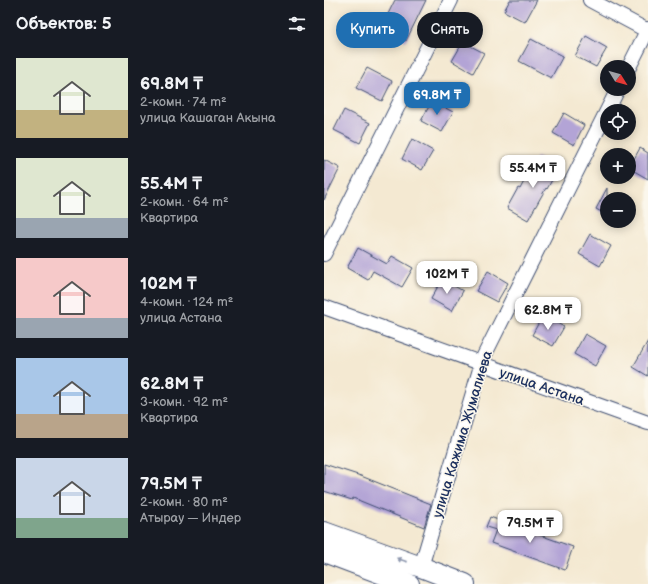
<!DOCTYPE html>
<html lang="ru">
<meta charset="utf-8">
<style>
body{margin:0;font-family:"Balsamiq Sans",sans-serif;background:#242831;color:#f1f3f6;height:100vh;display:flex;flex-direction:column;font-size:15px;white-space:nowrap}
*{box-sizing:border-box;margin:0}
p{font-size:13px;color:#9ea1a6}
.icon{flex:none;width:22px;height:22px;fill:none;stroke:currentColor;stroke-width:2;stroke-linecap:round;stroke-linejoin:round}
.map{position:relative;flex:1;overflow:hidden}
.drawer{display:flex;flex-direction:column;background:#171b24;width:324px}
.drawer>*{flex:none}
.top-card{position:absolute;left:12px;top:12px;width:252px;height:36px;display:flex;gap:8px}
.needle{width:26px;rotate:127deg}
.buttons{position:absolute;left:276px;top:60px;display:grid;gap:8px}
.buttons a{display:grid;place-items:center;width:36px;height:36px;border-radius:50%;background:#171b24;box-shadow:0 2px 10px #0003;font-size:20px}
.price{position:absolute;translate:-50% -34px;padding:0 9px;border-radius:8px;background:#fff;color:#222;font-size:13px;line-height:26px;filter:drop-shadow(0 1px 2px #0008)}
.price::after{content:'';position:absolute;left:50%;top:24px;width:12px;height:9px;margin-left:-6px;background:inherit;clip-path:polygon(0 0,100% 0,50% 100%)}
.price.selected{background:#1f6fb2;color:#fff}
ul{padding:0;list-style:none}
li{display:flex;align-items:center;gap:12px;height:100px;padding:0 16px}
li span{display:grid;place-items:center;flex:none;width:112px;height:80px;border-radius:0px;color:#555}
li>.icon{margin-inline-start:auto}
span .icon{width:48px;height:48px;fill:#fffc;stroke-width:1}
li b{font-size:17px}
h2{display:flex;justify-content:space-between;align-items:center;height:48px;padding:0 16px;font-size:17px}
.chip{padding:0 14px;border-radius:18px;background:#171b24;box-shadow:0 2px 10px #0003;font-size:14px;line-height:36px}
.chip.selected{background:#1f6fb2;color:#fff}
main{display:flex;flex:1;min-height:0}
.map>svg:first-child{display:block}
.building{fill:#b3a4d6}
.lines{fill:none;stroke-linecap:round;stroke-linejoin:round}
.minor-casing{stroke:#3c4b6f;stroke-width:16}
.secondary-casing{stroke:#3c4b6f;stroke-width:22}
.minor{stroke:#fff;stroke-width:14}
.secondary{stroke:#fff;stroke-width:20}
.oneway{fill:#8d97ae}
.labels{text-anchor:middle;stroke-width:3;stroke-linejoin:round;paint-order:stroke}
.street-label{font-size:14px;fill:#1b2f5e;stroke:#fbf7ec}
</style>
<main>
<section class="drawer">
<h2>Объектов: 5<svg class="icon" aria-label="filters" viewBox="0 0 24 24"><path d="M4 7h16M4 17h16"/><circle cx="9" cy="7" r="2"/><circle cx="15" cy="17" r="2"/></svg></h2>
<ul>
<li><span style="background:linear-gradient(#dfe7d0 65%,#c2b280 0)"><svg class="icon" aria-label="home" viewBox="0 0 24 24"><path d="M3 11l9-7 9 7M6 9v11h12V9"/></svg></span><div><b>69.8M ₸</b><p>2-комн. · 74 m²</p><p>улица Кашаган Акына</p></div></li>
<li><span style="background:linear-gradient(#dfe7d0 75%,#9aa5b1 0)"><svg class="icon" aria-label="home" viewBox="0 0 24 24"><path d="M3 11l9-7 9 7M6 9v11h12V9"/></svg></span><div><b>55.4M ₸</b><p>2-комн. · 64 m²</p><p>Квартира</p></div></li>
<li><span style="background:linear-gradient(#f6c9c9 75%,#9aa5b1 0)"><svg class="icon" aria-label="home" viewBox="0 0 24 24"><path d="M3 11l9-7 9 7M6 9v11h12V9"/></svg></span><div><b>102M ₸</b><p>4-комн. · 124 m²</p><p>улица Астана</p></div></li>
<li><span style="background:linear-gradient(#a9c7e8 70%,#b9a48a 0)"><svg class="icon" aria-label="home" viewBox="0 0 24 24"><path d="M3 11l9-7 9 7M6 9v11h12V9"/></svg></span><div><b>62.8M ₸</b><p>3-комн. · 92 m²</p><p>Квартира</p></div></li>
<li><span style="background:linear-gradient(#c9d6e8 75%,#7fa58c 0)"><svg class="icon" aria-label="home" viewBox="0 0 24 24"><path d="M3 11l9-7 9 7M6 9v11h12V9"/></svg></span><div><b>79.5M ₸</b><p>2-комн. · 80 m²</p><p>Атырау — Индер</p></div></li>
</ul>
</section>
<div class="map">
<svg width="324" height="584" viewBox="0 0 324 584">
<rect width="100%" height="100%" fill="#fbf7ec"/>
<filter id="ink" filterUnits="userSpaceOnUse"><feTurbulence type="fractalNoise" baseFrequency=".025" numOctaves="2"/><feDisplacementMap in="SourceGraphic" scale="8" xChannelSelector="R" yChannelSelector="G"/><feConvolveMatrix kernelMatrix="1 2 1 2 8 2 1 2 1" color-interpolation-filters="sRGB"/></filter>
<filter id="wash" filterUnits="userSpaceOnUse"><feTurbulence type="fractalNoise" baseFrequency=".012" numOctaves="4" result="noise"/><feDisplacementMap in="SourceGraphic" scale="16" xChannelSelector="R" yChannelSelector="G"/><feGaussianBlur stdDeviation="0.9" result="paint"/><feColorMatrix in="noise" values="0 0 0 0 0 0 0 0 0 0 0 0 0 0 0 0 0 1.4 0 .05"/><feComposite in="paint" operator="in"/></filter>
<g filter="url(#wash)">
<rect width="100%" height="100%" fill="#f4e9d2"/>
<g id="blocks">
<path class="building" d="M 71,0 L 102,0 L 82,41 L 57,28 Z
M 186,0 L 213,0 L 201,22 L 180,11 Z
M 262,36 L 283,48 L 272,67 L 251,56 Z
M 207,39 L 239,56 L 227,78 L 195,61 Z
M 139,42 L 160,53 L 149,73 L 128,61 Z
M 43,68 L 68,81 L 58,101 L 32,88 Z
M 108,101 L 129,112 L 118,132 L 97,121 Z
M 20,110 L 46,123 L 36,143 L 10,130 Z
M 240,113 L 260,125 L 250,145 L 229,133 Z
M 88,139 L 109,151 L 98,170 L 78,159 Z
M 316,148 L 324,153 L 324,179 L 305,168 Z
M 213,157 L 234,169 L 223,189 L 222,188 L 204,220 L 183,208 L 194,188 L 196,189 Z
M 0,160 L 16,168 L 0,200 Z
M 283,188 L 283,215 L 272,209 Z
M 266,234 L 287,246 L 276,266 L 255,254 Z
M 34,248 L 63,264 L 68,256 L 89,268 L 78,287 L 49,271 L 44,280 L 23,268 Z
M 164,271 L 184,283 L 173,302 L 152,291 Z
M 118,279 L 139,291 L 128,311 L 107,299 Z
M 219,315 L 240,327 L 229,346 L 208,335 Z
M 261,334 L 282,346 L 271,366 L 250,354 Z
M 324,341 L 324,376 L 309,367 Z
M 0,464 L 37,476 L 107,504 L 100,527 L 29,498 L 28,500 L 0,491 Z
M 166,517 L 249,547 L 241,570 L 167,543 L 172,530 L 162,527 Z"/>
</g>
</g>
<g filter="url(#ink)">
<use href="#blocks" fill-opacity="0" stroke="#3c4b6f" stroke-width="1"/>
<g class="lines">
<defs>
<path id="minor" d="M 266,0 L 324,31
M 305,67 L 324,29
M 0,254 L 127,0
M 0,307 L 324,423
M 97,567 L 160,356 L 294,89"/>
<path id="secondary" d="M 0,532 L 97,567 L 141,584
M 0,552 L 85,584"/>
</defs>
<use href="#minor" class="minor-casing"/>
<use href="#secondary" class="secondary-casing"/>
<use href="#minor" class="minor"/>
<use href="#secondary" class="secondary"/>
</g>
<defs><path id="oneway-solid" d="M-6-.8H1V-3.2L6.5 0L1 3.2V.8H-6Z"/></defs>
<use class="oneway" href="#oneway-solid" transform="translate(78 560) rotate(-160)"/>
</g>
<g class="labels">
<g class="street-label">
<text transform="translate(218 386) rotate(19)" y="5">улица Астана</text>
<text transform="translate(138 434) rotate(-73)" y="5">улица Кажима Жумалиева</text>
</g>
</g>
</svg>
<div class="buttons">
<a><svg class="needle" viewBox="-14 -14 28 28"><path d="M0-13l5 13h-10z" fill="#e53935"/><path d="M0 13l5-13h-10z" fill="#9ea1a6"/></svg></a>
<a><svg class="icon" aria-label="locate" viewBox="0 0 24 24"><circle cx="12" cy="12" r="6"/><path d="M12 2v4M12 18v4M2 12h4M18 12h4"/></svg></a>
<a>+</a>
<a>−</a>
</div>
<b class="price selected" style="left:113px;top:116px">69.8M ₸</b>
<b class="price" style="left:209px;top:189px">55.4M ₸</b>
<b class="price" style="left:123px;top:295px">102M ₸</b>
<b class="price" style="left:224px;top:331px">62.8M ₸</b>
<b class="price" style="left:206px;top:544px">79.5M ₸</b>
<div class="top-card">
<a class="chip selected">Купить</a>
<a class="chip">Снять</a>
</div>
</div>
</main>
